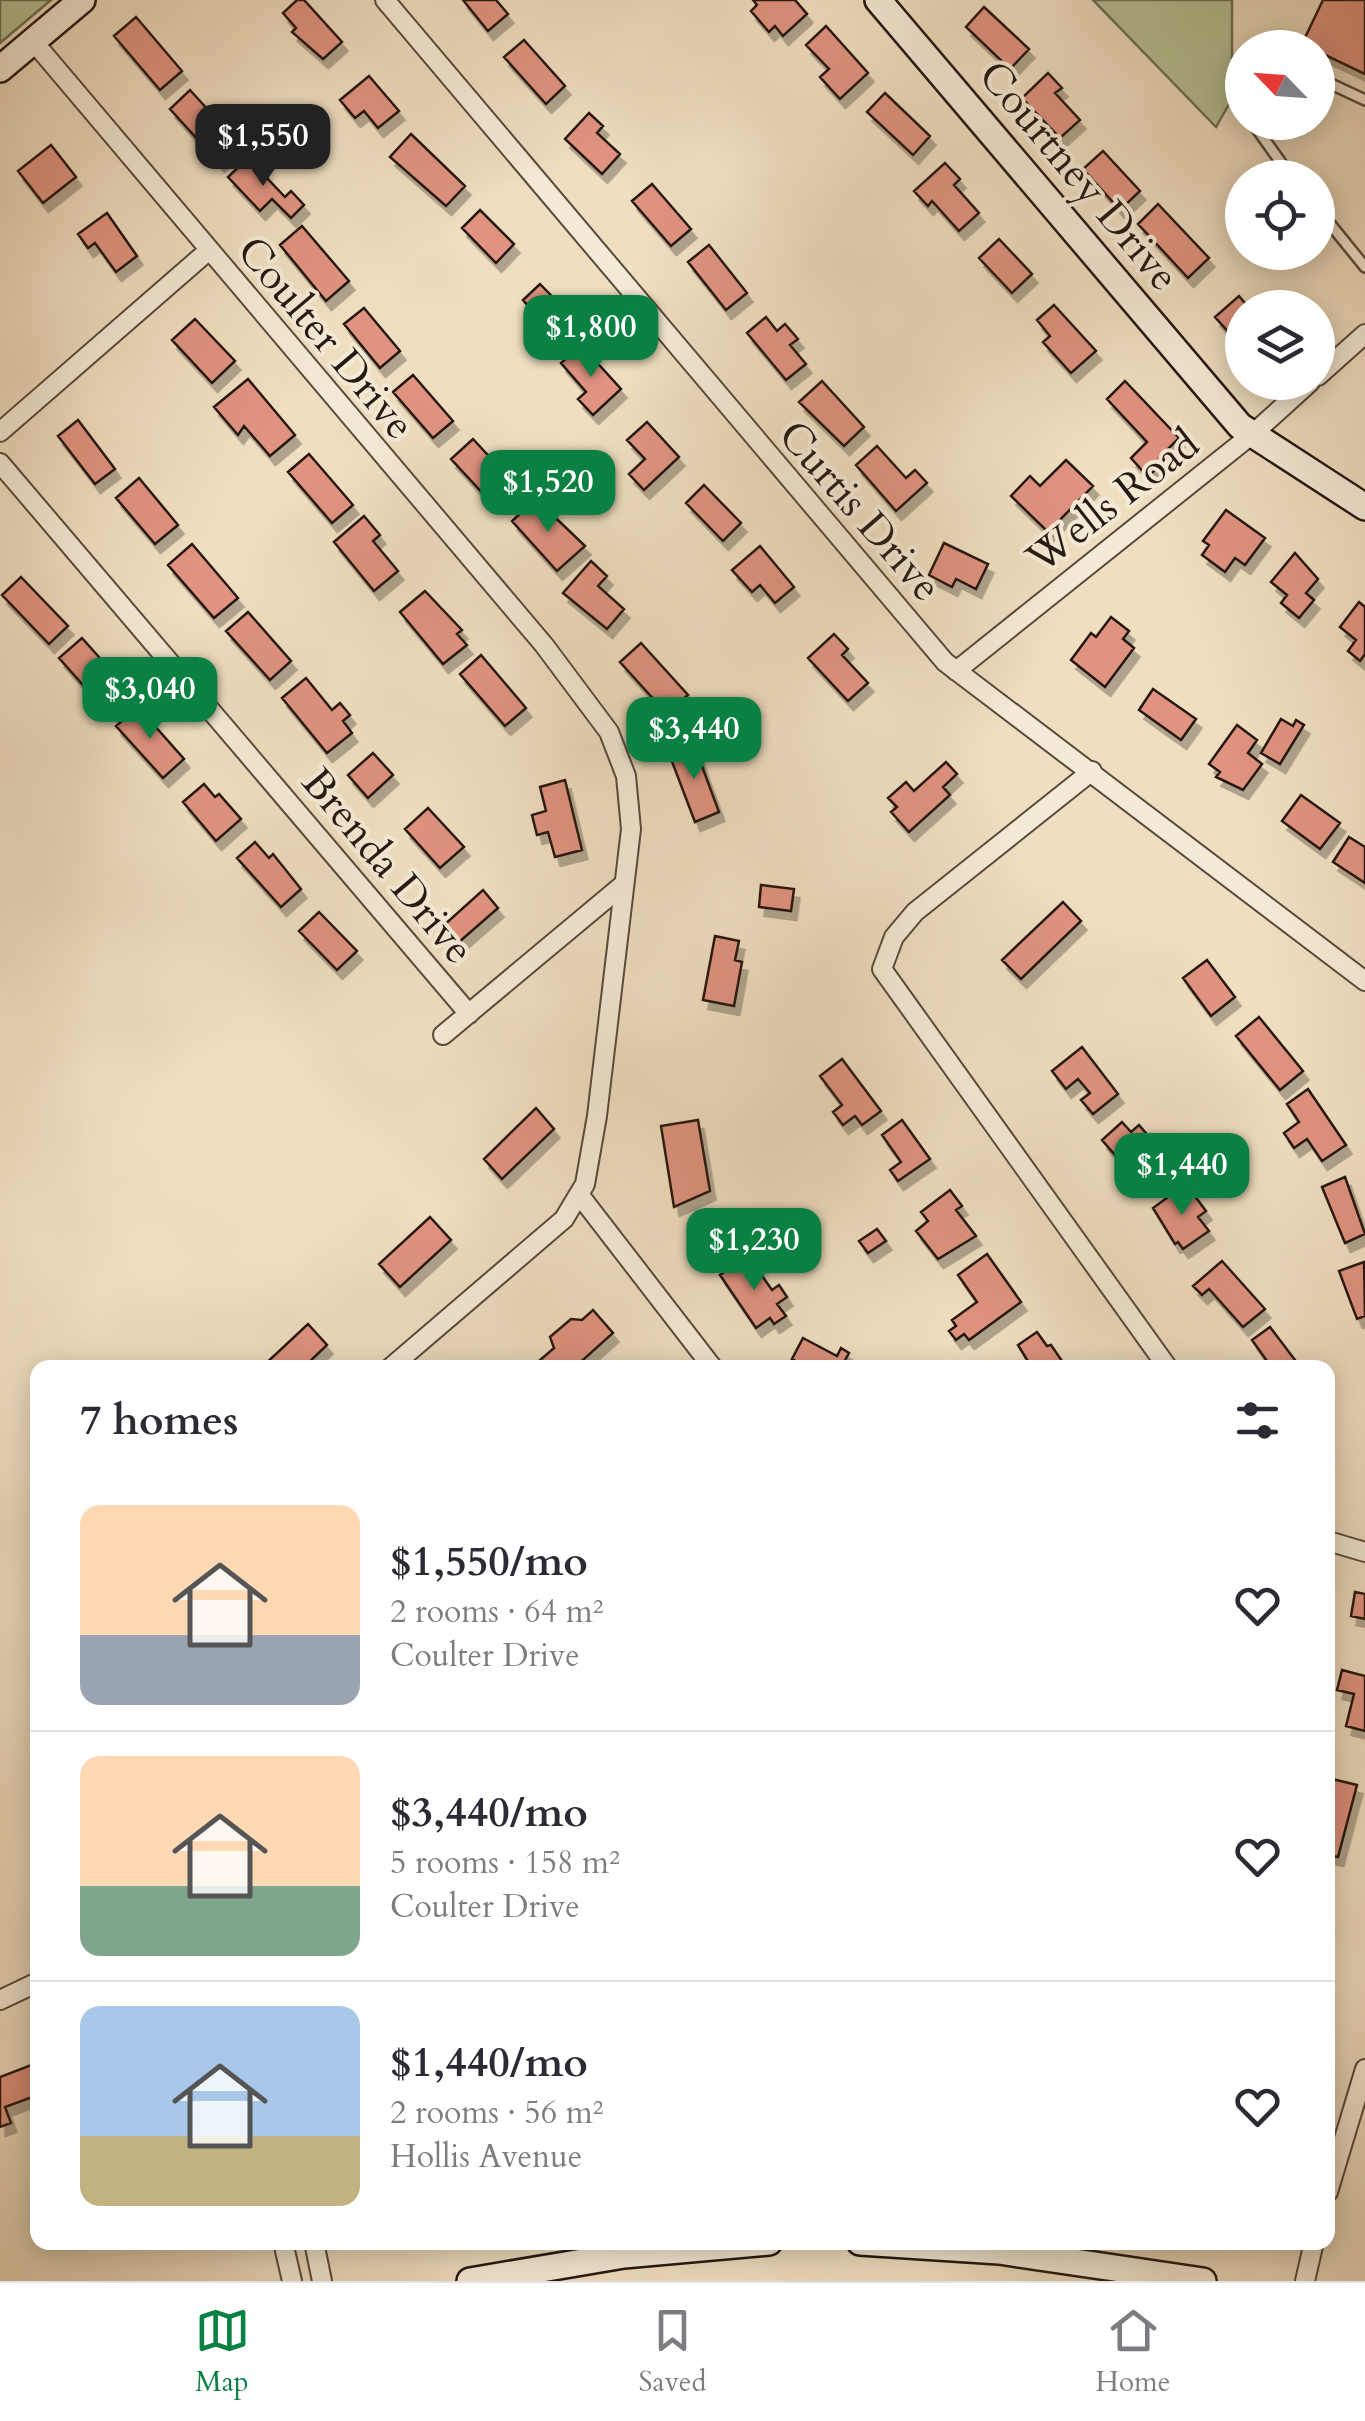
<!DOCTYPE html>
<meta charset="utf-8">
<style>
body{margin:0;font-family:Cardo,serif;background:#f2f2f3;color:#2b2b33;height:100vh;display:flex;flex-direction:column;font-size:38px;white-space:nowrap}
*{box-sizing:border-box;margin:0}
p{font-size:32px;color:#7c7c81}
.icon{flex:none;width:55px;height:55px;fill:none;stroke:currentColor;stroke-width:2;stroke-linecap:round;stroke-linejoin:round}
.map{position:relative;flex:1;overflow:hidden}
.drawer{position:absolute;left:30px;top:1360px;width:1305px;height:890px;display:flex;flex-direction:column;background:#fff;border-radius:20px;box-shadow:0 5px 25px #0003}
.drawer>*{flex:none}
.needle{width:65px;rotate:295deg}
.tools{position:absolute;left:1225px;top:30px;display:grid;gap:20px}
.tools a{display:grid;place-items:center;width:110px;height:110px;border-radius:50%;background:#fff;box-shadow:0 5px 25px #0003;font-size:50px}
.price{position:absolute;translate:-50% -85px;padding:0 22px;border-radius:20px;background:#0b8043;color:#fff;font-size:32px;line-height:65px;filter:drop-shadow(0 2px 5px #0008)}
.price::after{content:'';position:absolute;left:50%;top:60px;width:30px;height:22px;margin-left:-15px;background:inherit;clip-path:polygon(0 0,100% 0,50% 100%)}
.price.active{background:#222;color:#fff}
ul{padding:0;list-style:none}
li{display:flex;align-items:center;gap:30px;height:250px;padding:0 50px}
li+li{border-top:2px solid #e1e1e2}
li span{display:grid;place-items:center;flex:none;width:280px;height:200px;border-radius:20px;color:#555}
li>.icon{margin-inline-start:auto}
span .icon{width:120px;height:120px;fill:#fffc;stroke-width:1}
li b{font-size:42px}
h2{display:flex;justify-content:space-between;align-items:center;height:120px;padding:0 50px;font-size:42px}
.tab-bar{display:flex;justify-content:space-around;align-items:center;height:140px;border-top:2px solid #e1e1e2;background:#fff;font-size:28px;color:#7c7c81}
.tab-bar a{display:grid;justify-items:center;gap:5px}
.tab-bar .active{color:#0b8043}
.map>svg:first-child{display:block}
.green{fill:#b5c296;stroke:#6d6e54;stroke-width:2.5}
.building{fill:#e09380;stroke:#251911;stroke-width:2.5;filter:url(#shadow)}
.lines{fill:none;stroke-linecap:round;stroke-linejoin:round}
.lane-casing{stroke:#584a3d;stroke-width:14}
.street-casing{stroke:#584a3d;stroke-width:22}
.secondary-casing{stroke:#251911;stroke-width:30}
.lane{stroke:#f5ead6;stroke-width:9}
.street{stroke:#f5ead6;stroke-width:18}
.secondary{stroke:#f5ead6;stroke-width:25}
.labels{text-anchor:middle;stroke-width:8;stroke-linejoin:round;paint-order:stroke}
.street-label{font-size:42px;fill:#251911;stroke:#f5ead6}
</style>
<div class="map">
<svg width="1365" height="2281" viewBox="0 0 1365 2281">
<defs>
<filter id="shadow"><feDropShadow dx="5.5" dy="9" stdDeviation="0" flood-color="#0004"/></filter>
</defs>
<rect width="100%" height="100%" fill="#efdec0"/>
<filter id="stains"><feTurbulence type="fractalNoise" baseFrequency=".002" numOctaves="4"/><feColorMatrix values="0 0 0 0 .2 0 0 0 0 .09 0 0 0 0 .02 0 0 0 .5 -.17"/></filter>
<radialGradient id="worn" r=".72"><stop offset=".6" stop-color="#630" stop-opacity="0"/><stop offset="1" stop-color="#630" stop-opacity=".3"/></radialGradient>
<path class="green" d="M 0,0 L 51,0 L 0,43 Z
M 1093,0 L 1232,0 L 1232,99 L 1216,127 Z"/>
<path class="building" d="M 297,0 L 304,0 L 342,42 L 323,59 L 292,32 L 296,28 L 283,13 Z
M 463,0 L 496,0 L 508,14 L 488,31 Z
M 753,0 L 795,0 L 807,14 L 783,36 L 775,26 L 769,32 L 751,11 L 757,5 Z
M 1323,0 L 1365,0 L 1365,74 L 1302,44 Z
M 984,7 L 1029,49 L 1010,69 L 966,27 Z
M 136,17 L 182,71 L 160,90 L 114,36 Z
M 826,26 L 868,73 L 840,99 L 820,77 L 829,69 L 806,45 Z
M 524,40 L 565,86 L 546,104 L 504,57 Z
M 1048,73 L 1062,88 L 1055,93 L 1080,120 L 1060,138 L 1022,98 Z
M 369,76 L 399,111 L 378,128 L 364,111 L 355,118 L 340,100 Z
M 190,90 L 239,144 L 219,163 L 170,109 Z
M 885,93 L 930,136 L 913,155 L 867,112 Z
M 589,113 L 603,126 L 597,133 L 620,154 L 602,174 L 565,139 Z
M 411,134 L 465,186 L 446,206 L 390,157 Z
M 51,145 L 76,177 L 43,203 L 18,171 Z
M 1103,151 L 1140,191 L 1120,210 L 1083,169 Z
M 248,158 L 285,197 L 291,191 L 304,205 L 291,218 L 272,199 L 260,211 L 228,177 Z
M 945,163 L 960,179 L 954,185 L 979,213 L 959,231 L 932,201 L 928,206 L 914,191 Z
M 652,184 L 691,229 L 671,246 L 632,201 Z
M 1158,204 L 1209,258 L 1188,278 L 1138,224 Z
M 480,210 L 514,244 L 496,263 L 462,228 Z
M 107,213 L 137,256 L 116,272 L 95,243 L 88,248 L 78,234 Z
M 302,226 L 349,281 L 326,301 L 280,245 Z
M 999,239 L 1032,274 L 1012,293 L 979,258 Z
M 709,245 L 747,293 L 726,310 L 688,262 Z
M 540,284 L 570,315 L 551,333 L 545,327 L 534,338 L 525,328 L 537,316 L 523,300 Z
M 1239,296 L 1249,308 L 1242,308 L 1242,347 L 1215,317 Z
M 1054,305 L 1096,351 L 1071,373 L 1043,342 L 1050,336 L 1037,320 Z
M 364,308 L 400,351 L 380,368 L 344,324 Z
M 766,317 L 777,331 L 785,324 L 798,339 L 790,345 L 806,364 L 786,380 L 747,333 Z
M 195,319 L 235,361 L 212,383 L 172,340 Z
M 581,345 L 621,389 L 593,415 L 578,399 L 586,392 L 561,363 Z
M 413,375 L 453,421 L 433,438 L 393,392 Z
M 248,379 L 295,435 L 270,456 L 244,426 L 238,435 L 214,407 Z
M 822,381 L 864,427 L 844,446 L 799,402 Z
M 1125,381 L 1179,438 L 1159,458 L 1163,462 L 1148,477 L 1131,458 L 1147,442 L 1107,399 Z
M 78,420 L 115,469 L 95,484 L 58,436 Z
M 647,422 L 679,457 L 644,490 L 629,474 L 645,459 L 627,440 Z
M 473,439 L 510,479 L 488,499 L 451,459 Z
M 877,446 L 906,478 L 915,470 L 927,483 L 896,511 L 856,465 Z
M 309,454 L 353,505 L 332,523 L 288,472 Z
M 1066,460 L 1093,486 L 1048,532 L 1011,496 L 1030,476 L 1040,486 Z
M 139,478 L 178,525 L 155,544 L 116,498 Z
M 704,485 L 741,523 L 723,541 L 686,503 Z
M 536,499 L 585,546 L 557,571 L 512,521 Z
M 1226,510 L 1265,538 L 1245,565 L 1235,558 L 1225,572 L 1202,555 L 1209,545 L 1203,541 Z
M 364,516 L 380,535 L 373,541 L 398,571 L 374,591 L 334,542 Z
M 944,543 L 988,564 L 976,589 L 956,579 L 952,587 L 929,575 Z
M 192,544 L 238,598 L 214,618 L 168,565 Z
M 760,546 L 794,587 L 775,603 L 760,585 L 752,592 L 732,570 Z
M 1295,553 L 1318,579 L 1306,593 L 1314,600 L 1299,618 L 1281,603 L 1287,595 L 1271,582 Z
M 591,561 L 607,576 L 598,586 L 624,609 L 607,629 L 563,593 Z
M 21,577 L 68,626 L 49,644 L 2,595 Z
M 425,591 L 462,630 L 457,634 L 467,645 L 443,664 L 400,612 Z
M 1359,602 L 1365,607 L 1365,654 L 1360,661 L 1348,651 L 1356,640 L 1340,627 Z
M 248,612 L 291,661 L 270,680 L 226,631 Z
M 1111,617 L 1129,631 L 1123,639 L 1134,648 L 1105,687 L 1071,660 L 1091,633 L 1096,637 Z
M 834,634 L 848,649 L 842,655 L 868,683 L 848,701 L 808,658 Z
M 82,638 L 130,692 L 107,712 L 59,658 Z
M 641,643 L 688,695 L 667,714 L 620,662 Z
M 481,655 L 526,708 L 505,726 L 460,674 Z
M 306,678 L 332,710 L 340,703 L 350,715 L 343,721 L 352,733 L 327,753 L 282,698 Z
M 1153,689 L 1196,719 L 1181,740 L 1139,710 Z
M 138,707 L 184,759 L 163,778 L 116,726 Z
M 1281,719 L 1293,726 L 1296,720 L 1304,725 L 1280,764 L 1261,753 Z
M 1237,725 L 1257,740 L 1248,753 L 1262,764 L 1243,790 L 1216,777 L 1220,772 L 1209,764 Z
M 693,742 L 719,812 L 695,822 L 668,751 Z
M 373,753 L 393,775 L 368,798 L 348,775 Z
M 946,762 L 957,774 L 943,787 L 950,795 L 909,832 L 891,812 L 897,807 L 888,798 L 906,782 L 914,791 Z
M 565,780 L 582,850 L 555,857 L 548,832 L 537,835 L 532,815 L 546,811 L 540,787 Z
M 204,784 L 215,797 L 219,794 L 241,819 L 216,841 L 183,802 Z
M 1301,795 L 1340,823 L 1320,849 L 1282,821 Z
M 428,808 L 464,847 L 440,868 L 405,829 Z
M 1349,837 L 1365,847 L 1365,883 L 1333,862 Z
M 255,842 L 269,858 L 273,854 L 301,889 L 281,907 L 237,858 Z
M 761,885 L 794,889 L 791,911 L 759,907 Z
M 483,890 L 498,908 L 458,943 L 443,926 Z
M 1063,902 L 1081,921 L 1021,979 L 1002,960 Z
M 319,912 L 357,951 L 337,970 L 299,931 Z
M 715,936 L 739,941 L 735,960 L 742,962 L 734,1006 L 703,1000 Z
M 1207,960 L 1235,997 L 1211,1016 L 1183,978 Z
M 1259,1017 L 1303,1071 L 1280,1090 L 1236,1036 Z
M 1082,1047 L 1118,1094 L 1093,1114 L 1081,1100 L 1090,1093 L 1078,1079 L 1066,1089 L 1052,1071 Z
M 842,1059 L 881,1111 L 862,1125 L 855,1116 L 843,1125 L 833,1112 L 842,1105 L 820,1076 Z
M 1308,1089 L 1346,1145 L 1322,1161 L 1307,1139 L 1294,1148 L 1284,1133 L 1299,1122 L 1287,1104 Z
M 536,1108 L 554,1129 L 502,1179 L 484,1159 Z
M 698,1120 L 710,1191 L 674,1207 L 661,1126 Z
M 902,1120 L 930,1159 L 898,1181 L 890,1170 L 901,1162 L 882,1135 Z
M 1122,1122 L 1131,1132 L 1139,1125 L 1150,1138 L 1140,1147 L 1160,1170 L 1142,1186 L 1102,1140 Z
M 1345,1177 L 1365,1234 L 1345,1243 L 1322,1187 Z
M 1179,1189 L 1187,1200 L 1194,1195 L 1206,1211 L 1198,1217 L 1209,1231 L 1183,1249 L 1178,1242 L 1175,1244 L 1153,1208 Z
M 950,1190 L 962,1206 L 956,1210 L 976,1236 L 938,1259 L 916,1231 L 928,1221 L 921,1212 Z
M 430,1217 L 451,1240 L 400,1287 L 379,1264 Z
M 877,1229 L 886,1241 L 868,1253 L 859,1241 Z
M 987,1254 L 1021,1302 L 969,1340 L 964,1334 L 956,1340 L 949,1331 L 956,1326 L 952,1320 L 977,1302 L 958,1275 Z
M 748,1256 L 772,1290 L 779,1285 L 787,1297 L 777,1304 L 786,1316 L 774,1324 L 770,1318 L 756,1328 L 720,1275 Z
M 1222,1261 L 1265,1309 L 1243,1327 L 1209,1289 L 1202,1295 L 1193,1286 Z
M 1364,1262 L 1365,1316 L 1357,1319 L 1339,1271 Z
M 593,1310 L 613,1333 L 574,1368 L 543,1368 L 538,1362 L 554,1348 L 550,1337 L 571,1319 L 582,1320 Z
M 308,1324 L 327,1345 L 303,1368 L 261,1368 Z
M 1270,1327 L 1301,1368 L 1263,1364 L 1267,1361 L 1252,1340 Z
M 1037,1332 L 1047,1346 L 1051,1345 L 1062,1361 L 1070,1364 L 1067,1368 L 1032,1368 L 1018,1345 Z
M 803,1338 L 837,1356 L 841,1348 L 849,1353 L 843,1364 L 850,1368 L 809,1368 L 792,1359 Z
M 1355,1592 L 1365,1594 L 1365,1619 L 1351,1616 Z
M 1342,1670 L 1365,1676 L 1365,1731 L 1346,1726 L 1354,1694 L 1337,1690 Z
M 1328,1778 L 1357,1785 L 1338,1857 L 1328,1855 Z
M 34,2064 L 38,2095 L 5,2107 L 11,2123 L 0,2127 L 0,2077 Z"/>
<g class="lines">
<defs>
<path id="lane" d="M 1318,78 L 1365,100
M 1252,122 L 1292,178
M 1318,209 L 1365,267"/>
<path id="street" d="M 385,0 L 945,662 L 1365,981
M 33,41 L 544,645 L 609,732 L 626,776 L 631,829 L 597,1116 L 585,1184 L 564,1219 L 390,1368
M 1318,376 L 1365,334
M 0,432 L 208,251
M 0,463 L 469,1014
M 956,671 L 1255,432 L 1310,382
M 1092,771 L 915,912 L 894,937 L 882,969 L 1168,1368
M 443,1035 L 624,884
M 581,1197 L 713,1368
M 1328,1541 L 1365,1552
M 0,2000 L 38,1982
M 1328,2192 L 1365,2069
M 283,2242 L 292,2281
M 314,2242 L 322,2281
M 1305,2281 L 1314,2242"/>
<path id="secondary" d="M 878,0 L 1240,426 L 1365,507
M 0,69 L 82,0
M 860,2242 L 999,2251 L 1203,2281
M 470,2281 L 624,2255 L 769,2242"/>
</defs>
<use href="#lane" class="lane-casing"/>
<use href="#street" class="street-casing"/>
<use href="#secondary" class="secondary-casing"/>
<use href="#lane" class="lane"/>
<use href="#street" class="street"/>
<use href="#secondary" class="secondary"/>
</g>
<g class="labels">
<g class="street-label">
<text transform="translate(1080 175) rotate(50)" y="15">Courtney Drive</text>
<text transform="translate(327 337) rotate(50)" y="15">Coulter Drive</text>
<text transform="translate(1112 500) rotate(-38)" y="15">Wells Road</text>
<text transform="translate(861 510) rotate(49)" y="15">Curtis Drive</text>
<text transform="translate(389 865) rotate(50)" y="15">Brenda Drive</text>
</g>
</g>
<rect width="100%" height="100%" filter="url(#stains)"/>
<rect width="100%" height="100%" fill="url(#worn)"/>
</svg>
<div class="tools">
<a><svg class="needle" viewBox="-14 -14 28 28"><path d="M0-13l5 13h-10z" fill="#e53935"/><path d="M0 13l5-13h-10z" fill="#7c7c81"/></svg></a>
<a><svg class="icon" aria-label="locate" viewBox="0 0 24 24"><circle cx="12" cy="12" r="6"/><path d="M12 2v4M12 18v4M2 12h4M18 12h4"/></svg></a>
<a><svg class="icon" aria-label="layers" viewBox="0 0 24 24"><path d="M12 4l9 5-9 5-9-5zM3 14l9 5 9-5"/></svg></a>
</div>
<b class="price active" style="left:263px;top:189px">$1,550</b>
<b class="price" style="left:591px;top:380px">$1,800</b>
<b class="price" style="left:548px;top:535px">$1,520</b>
<b class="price" style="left:150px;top:742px">$3,040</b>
<b class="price" style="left:694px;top:782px">$3,440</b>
<b class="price" style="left:1182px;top:1218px">$1,440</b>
<b class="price" style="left:754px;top:1293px">$1,230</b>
<section class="drawer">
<h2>7 homes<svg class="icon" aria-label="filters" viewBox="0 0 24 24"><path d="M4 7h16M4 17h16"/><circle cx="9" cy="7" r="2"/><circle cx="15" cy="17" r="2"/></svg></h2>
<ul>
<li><span style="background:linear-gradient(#ffd9b3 65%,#9aa5b1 0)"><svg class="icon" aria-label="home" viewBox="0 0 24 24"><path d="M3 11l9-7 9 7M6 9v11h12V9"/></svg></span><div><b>$1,550/mo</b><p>2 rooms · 64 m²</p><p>Coulter Drive</p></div><svg class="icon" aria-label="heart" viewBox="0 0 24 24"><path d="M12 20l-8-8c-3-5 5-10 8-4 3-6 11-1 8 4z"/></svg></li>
<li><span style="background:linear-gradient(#ffd9b3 65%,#7fa58c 0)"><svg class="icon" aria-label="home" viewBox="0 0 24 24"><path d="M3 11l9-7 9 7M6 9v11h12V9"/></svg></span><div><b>$3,440/mo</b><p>5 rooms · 158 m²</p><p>Coulter Drive</p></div><svg class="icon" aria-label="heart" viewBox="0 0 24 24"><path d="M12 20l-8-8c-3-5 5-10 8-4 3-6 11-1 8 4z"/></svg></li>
<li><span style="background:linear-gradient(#a9c7e8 65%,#c2b280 0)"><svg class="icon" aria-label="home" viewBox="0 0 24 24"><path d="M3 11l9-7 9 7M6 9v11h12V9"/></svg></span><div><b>$1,440/mo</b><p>2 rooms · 56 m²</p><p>Hollis Avenue</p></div><svg class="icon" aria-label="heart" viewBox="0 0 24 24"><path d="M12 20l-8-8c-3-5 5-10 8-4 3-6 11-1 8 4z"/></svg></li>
</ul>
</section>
</div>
<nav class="tab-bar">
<a class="active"><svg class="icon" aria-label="map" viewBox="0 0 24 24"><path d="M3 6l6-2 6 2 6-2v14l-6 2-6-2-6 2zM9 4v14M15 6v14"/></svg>Map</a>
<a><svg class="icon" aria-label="saved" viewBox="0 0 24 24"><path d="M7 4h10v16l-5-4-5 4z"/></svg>Saved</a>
<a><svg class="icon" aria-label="home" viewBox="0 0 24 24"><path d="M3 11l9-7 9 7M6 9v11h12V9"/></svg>Home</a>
</nav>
